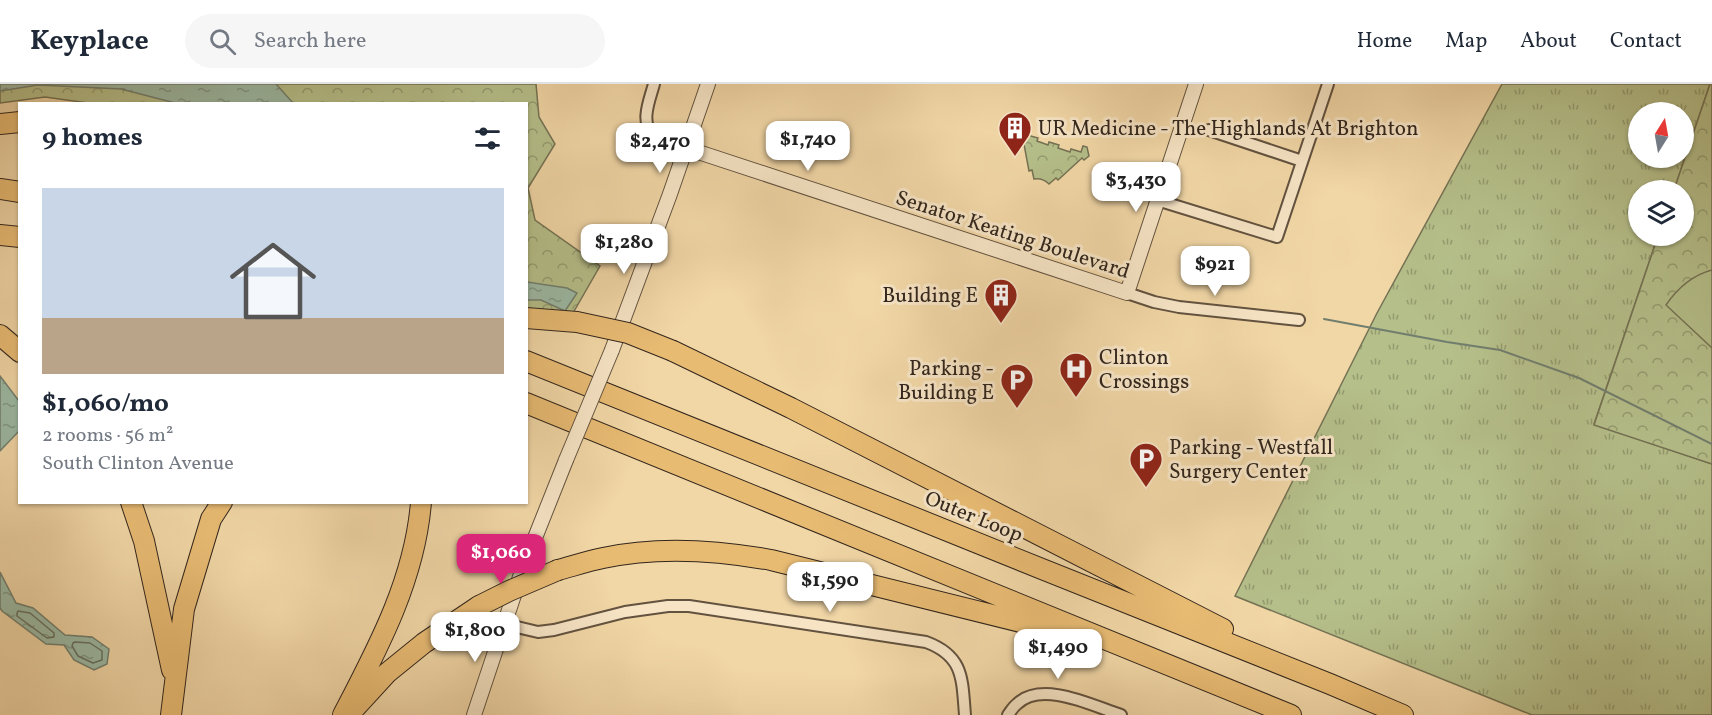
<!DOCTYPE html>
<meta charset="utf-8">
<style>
body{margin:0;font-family:Vollkorn,serif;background:#f6f6f7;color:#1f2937;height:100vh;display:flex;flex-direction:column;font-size:22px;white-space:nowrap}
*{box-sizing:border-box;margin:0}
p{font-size:20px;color:#747a83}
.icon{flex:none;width:33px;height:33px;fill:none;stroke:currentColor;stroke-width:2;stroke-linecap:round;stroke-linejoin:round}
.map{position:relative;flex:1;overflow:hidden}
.drawer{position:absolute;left:18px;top:18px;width:510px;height:402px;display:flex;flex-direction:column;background:#fff;border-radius:0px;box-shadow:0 2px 4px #0004}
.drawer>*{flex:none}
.needle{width:39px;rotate:11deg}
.tools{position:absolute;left:1628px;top:18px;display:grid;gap:12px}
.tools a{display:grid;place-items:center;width:66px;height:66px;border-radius:50%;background:#fff;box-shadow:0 2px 4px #0004;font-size:30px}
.price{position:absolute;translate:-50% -51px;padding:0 14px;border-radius:12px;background:#fff;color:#222;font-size:20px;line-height:39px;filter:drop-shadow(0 2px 3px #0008)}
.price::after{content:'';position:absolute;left:50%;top:36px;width:18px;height:14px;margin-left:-9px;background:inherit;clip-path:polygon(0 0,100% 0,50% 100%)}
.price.current{background:#db2777;color:#fff}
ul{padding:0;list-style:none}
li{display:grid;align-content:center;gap:12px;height:318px;padding:0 24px}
li span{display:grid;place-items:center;height:186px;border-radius:0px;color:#555}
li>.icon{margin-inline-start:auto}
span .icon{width:108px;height:108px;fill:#fffc;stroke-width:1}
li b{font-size:26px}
h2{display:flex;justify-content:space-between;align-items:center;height:72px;padding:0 24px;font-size:26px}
header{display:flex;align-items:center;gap:36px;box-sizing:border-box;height:84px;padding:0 30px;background:#fff;border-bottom:2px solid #e0e1e3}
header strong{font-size:28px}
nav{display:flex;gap:33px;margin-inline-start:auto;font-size:21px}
.search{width:420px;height:54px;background:#f6f6f7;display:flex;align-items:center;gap:15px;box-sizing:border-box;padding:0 21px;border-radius:33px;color:#747a83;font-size:22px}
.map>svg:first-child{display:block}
.grass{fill:url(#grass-tufts);stroke:#747254;stroke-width:1.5;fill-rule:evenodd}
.forest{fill:url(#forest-crowns);stroke:#747254;stroke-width:1.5}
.garden{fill:#b5bf8a;stroke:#747254;stroke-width:1.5}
.water{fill:url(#water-ripples);stroke:#717e6e;stroke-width:1.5}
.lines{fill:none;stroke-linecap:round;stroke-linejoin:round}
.shore{stroke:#667060;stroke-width:1.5}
.stream{stroke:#717e6e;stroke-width:2}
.minor-casing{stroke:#62523f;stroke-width:14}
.tertiary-casing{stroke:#62523f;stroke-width:16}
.motorway-casing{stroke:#32261d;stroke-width:22}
.minor{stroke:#f6e4c5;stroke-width:10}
.tertiary{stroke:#f6e4c5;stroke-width:14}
.motorway{stroke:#e8bb73;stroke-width:20}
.tertiary-bridge-casing{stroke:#62523f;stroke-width:16;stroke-linecap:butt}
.motorway-bridge-casing{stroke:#32261d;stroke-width:22;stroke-linecap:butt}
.tertiary-bridge{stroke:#f6e4c5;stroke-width:14}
.motorway-bridge{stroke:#e8bb73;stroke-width:20}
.labels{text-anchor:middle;stroke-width:6;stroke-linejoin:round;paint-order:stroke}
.poi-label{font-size:21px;fill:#32261d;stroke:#f6e4c5;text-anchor:start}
.street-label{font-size:21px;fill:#32261d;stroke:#f6e4c5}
</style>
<header>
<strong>Keyplace</strong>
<div class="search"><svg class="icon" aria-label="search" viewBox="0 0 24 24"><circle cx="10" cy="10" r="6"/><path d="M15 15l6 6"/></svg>Search here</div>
<nav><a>Home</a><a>Map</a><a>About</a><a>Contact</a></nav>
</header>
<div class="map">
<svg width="1712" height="631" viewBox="0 0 1712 631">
<defs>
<pattern id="grass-tufts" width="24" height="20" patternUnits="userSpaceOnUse" patternTransform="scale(1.5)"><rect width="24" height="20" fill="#b5bf8a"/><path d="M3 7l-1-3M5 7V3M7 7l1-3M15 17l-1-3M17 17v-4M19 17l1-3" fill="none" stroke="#949b70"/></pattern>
<pattern id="forest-crowns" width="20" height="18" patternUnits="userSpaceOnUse" patternTransform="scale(1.5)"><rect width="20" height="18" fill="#b5bf8a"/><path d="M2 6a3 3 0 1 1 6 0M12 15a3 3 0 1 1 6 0" fill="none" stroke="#949b70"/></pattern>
<pattern id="water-ripples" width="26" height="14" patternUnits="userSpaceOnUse" patternTransform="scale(1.5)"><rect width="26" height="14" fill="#9bb9a4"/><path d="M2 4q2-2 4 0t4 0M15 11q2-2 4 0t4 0" fill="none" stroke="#7f9685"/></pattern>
</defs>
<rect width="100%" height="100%" fill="#f1d6a6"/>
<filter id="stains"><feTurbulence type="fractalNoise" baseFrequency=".00333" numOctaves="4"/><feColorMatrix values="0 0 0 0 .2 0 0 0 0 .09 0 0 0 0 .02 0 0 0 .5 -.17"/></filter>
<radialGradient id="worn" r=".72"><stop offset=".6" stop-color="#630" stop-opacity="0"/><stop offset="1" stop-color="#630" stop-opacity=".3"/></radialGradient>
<path class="grass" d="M 1502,0 L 1710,0 L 1674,106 L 1638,106 L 1638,152 L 1658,152 L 1594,340 L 1712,380 L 1712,631 L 1532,631 L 1235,512 L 1377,229 ZM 1638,28 L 1683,28 L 1683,74 L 1638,74 Z"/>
<path class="forest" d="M 0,0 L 536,0 L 539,33 L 555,60 L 528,104 L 535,136 L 600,182 L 573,229 L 527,224 L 526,20 L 95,20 L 45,13 L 0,19 Z
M 1710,0 L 1712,0 L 1712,380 L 1594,341 L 1658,152 L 1683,152 L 1683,106 L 1674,106 Z
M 1026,43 L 1029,44 L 1027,51 L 1038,54 L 1037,57 L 1048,61 L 1049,58 L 1059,61 L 1058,64 L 1070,68 L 1071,65 L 1081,68 L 1083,62 L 1087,63 L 1089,72 L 1084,76 L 1082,74 L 1058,96 L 1056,94 L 1049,100 C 1045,96 1039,94 1034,95 L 1032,86 L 1029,87 L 1023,55 L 1021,55 L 1019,49 Z"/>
<path class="garden" d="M 1712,186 L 1712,264 L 1666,221 C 1677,205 1693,191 1712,186 Z"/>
<path class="water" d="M 0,0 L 276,0 L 293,19 L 175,19 L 121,5 L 38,1 L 0,7 Z
M 527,198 L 567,204 L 577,209 L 565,227 L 541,216 L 527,216 Z
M 0,292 L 19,317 L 19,347 L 0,367 Z
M 0,488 L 16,519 L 33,524 L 65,551 L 92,553 L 109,565 L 107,580 L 94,586 L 74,576 L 64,561 L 46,560 L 2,527 L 0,524 Z"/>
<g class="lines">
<path class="shore" d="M 18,527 L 30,529 L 54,549 L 54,553 L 47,554 L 17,532 L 17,529 Z
M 75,558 L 90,559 L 102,567 L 102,576 L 93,579 L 78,572 L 72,562 L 73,559 Z"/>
<path class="stream" d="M 1324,235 L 1447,258 L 1500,266 L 1579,294 L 1712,360"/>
<defs>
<path id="minor" d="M 654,0 C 650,15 639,39 654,52 C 660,57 678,61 686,64
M 1209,46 L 1302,77
M 1157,116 L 1277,153 L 1328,0
M 1127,209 L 1154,218 L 1179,223 L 1299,236
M 504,540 L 538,548 L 554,546 L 625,528 L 668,522 L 689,522 L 926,558 C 964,572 962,595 965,631
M 1008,631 C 1011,627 1013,623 1017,620 C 1042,596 1093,622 1121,631"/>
<path id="tertiary" d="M 686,64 L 1127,209 L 1196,0
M 612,266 L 670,110 L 708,0
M 474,631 L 523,484 L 566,376"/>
<path id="motorway" d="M 0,40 L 20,38
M 0,105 L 20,108
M 0,151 L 20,153
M 0,251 L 20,268
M 673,267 L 791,324 L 1223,545
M 526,277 L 1042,485 L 1330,600 L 1403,631
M 526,319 L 1291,631
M 131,418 L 144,457 L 172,586
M 558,486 C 573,482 588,477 603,474 C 658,462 716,466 771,476 L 1057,547
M 354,625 L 387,589 L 424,559 L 479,522
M 171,631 L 184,525 L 211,435 L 222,418
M 343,631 C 378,564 415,495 421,418"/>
</defs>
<use href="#minor" class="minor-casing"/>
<use href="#tertiary" class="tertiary-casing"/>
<use href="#motorway" class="motorway-casing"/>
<use href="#minor" class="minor"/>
<use href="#tertiary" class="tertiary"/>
<use href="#motorway" class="motorway"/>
<defs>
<path id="tertiary-bridge" d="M 566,376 L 612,266"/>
<path id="motorway-bridge" d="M 526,234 L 577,238 L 628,249 L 673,267
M 479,522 L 509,507 L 558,486"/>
</defs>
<use href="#tertiary-bridge" class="tertiary-bridge-casing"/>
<use href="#motorway-bridge" class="motorway-bridge-casing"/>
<use href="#tertiary-bridge" class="tertiary-bridge"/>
<use href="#motorway-bridge" class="motorway-bridge"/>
</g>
<defs>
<symbol id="building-pin" viewBox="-11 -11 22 30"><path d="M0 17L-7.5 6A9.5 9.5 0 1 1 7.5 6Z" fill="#8f2418" stroke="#f6e4c5"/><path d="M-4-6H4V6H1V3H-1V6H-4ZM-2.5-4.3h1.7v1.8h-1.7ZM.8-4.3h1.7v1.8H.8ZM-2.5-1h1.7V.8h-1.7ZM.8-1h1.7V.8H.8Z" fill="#fff"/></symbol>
<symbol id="hospital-pin" viewBox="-11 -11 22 30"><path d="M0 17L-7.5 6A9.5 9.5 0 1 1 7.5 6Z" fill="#8f2418" stroke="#f6e4c5"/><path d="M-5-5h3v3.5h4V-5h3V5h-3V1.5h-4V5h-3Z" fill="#fff"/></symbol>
<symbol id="parking-pin" viewBox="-11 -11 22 30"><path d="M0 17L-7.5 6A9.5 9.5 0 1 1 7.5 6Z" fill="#8f2418" stroke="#f6e4c5"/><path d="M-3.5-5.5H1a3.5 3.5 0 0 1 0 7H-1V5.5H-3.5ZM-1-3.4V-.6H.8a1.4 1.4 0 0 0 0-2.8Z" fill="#fff"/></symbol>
</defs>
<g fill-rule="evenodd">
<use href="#building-pin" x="996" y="25" width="38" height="52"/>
<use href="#building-pin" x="982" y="192" width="38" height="52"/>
<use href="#hospital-pin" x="1057" y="266" width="38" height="52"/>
<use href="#parking-pin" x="998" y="277" width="38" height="52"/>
<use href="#parking-pin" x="1127" y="356" width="38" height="52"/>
</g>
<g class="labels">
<g class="poi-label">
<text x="1038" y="51">UR Medicine - The Highlands At Brighton</text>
<text x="978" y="218" text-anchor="end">Building E</text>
<text x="1099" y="280">Clinton<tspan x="1099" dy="24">Crossings</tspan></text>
<text x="994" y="291" text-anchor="end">Parking -<tspan x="994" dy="24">Building E</tspan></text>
<text x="1169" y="370">Parking - Westfall<tspan x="1169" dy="24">Surgery Center</tspan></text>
</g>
<g class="street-label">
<text transform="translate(1013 150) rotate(18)" y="7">Senator Keating Boulevard</text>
<text transform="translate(974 432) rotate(22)" y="7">Outer Loop</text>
</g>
</g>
<rect width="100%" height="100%" filter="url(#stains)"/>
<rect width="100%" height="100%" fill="url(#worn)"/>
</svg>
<div class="tools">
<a><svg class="needle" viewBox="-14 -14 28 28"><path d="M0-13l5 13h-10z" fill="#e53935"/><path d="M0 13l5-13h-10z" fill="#747a83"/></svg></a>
<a><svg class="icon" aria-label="layers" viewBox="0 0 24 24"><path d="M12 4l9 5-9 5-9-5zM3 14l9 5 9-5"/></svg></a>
</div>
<b class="price" style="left:808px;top:88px">$1,740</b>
<b class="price" style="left:660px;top:90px">$2,470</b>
<b class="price" style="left:1136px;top:129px">$3,430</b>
<b class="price" style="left:624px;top:191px">$1,280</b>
<b class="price" style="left:1215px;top:213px">$921</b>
<b class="price current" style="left:501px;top:501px">$1,060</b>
<b class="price" style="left:830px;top:529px">$1,590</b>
<b class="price" style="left:475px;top:579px">$1,800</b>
<b class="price" style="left:1058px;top:596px">$1,490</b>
<section class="drawer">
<h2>9 homes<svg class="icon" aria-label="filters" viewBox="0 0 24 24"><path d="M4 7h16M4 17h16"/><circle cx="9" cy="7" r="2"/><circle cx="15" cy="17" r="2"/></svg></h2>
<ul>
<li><span style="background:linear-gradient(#c9d6e8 70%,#b9a48a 0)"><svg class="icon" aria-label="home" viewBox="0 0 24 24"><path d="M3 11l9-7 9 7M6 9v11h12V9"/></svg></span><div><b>$1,060/mo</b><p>2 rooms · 56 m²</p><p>South Clinton Avenue</p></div></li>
</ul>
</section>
</div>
